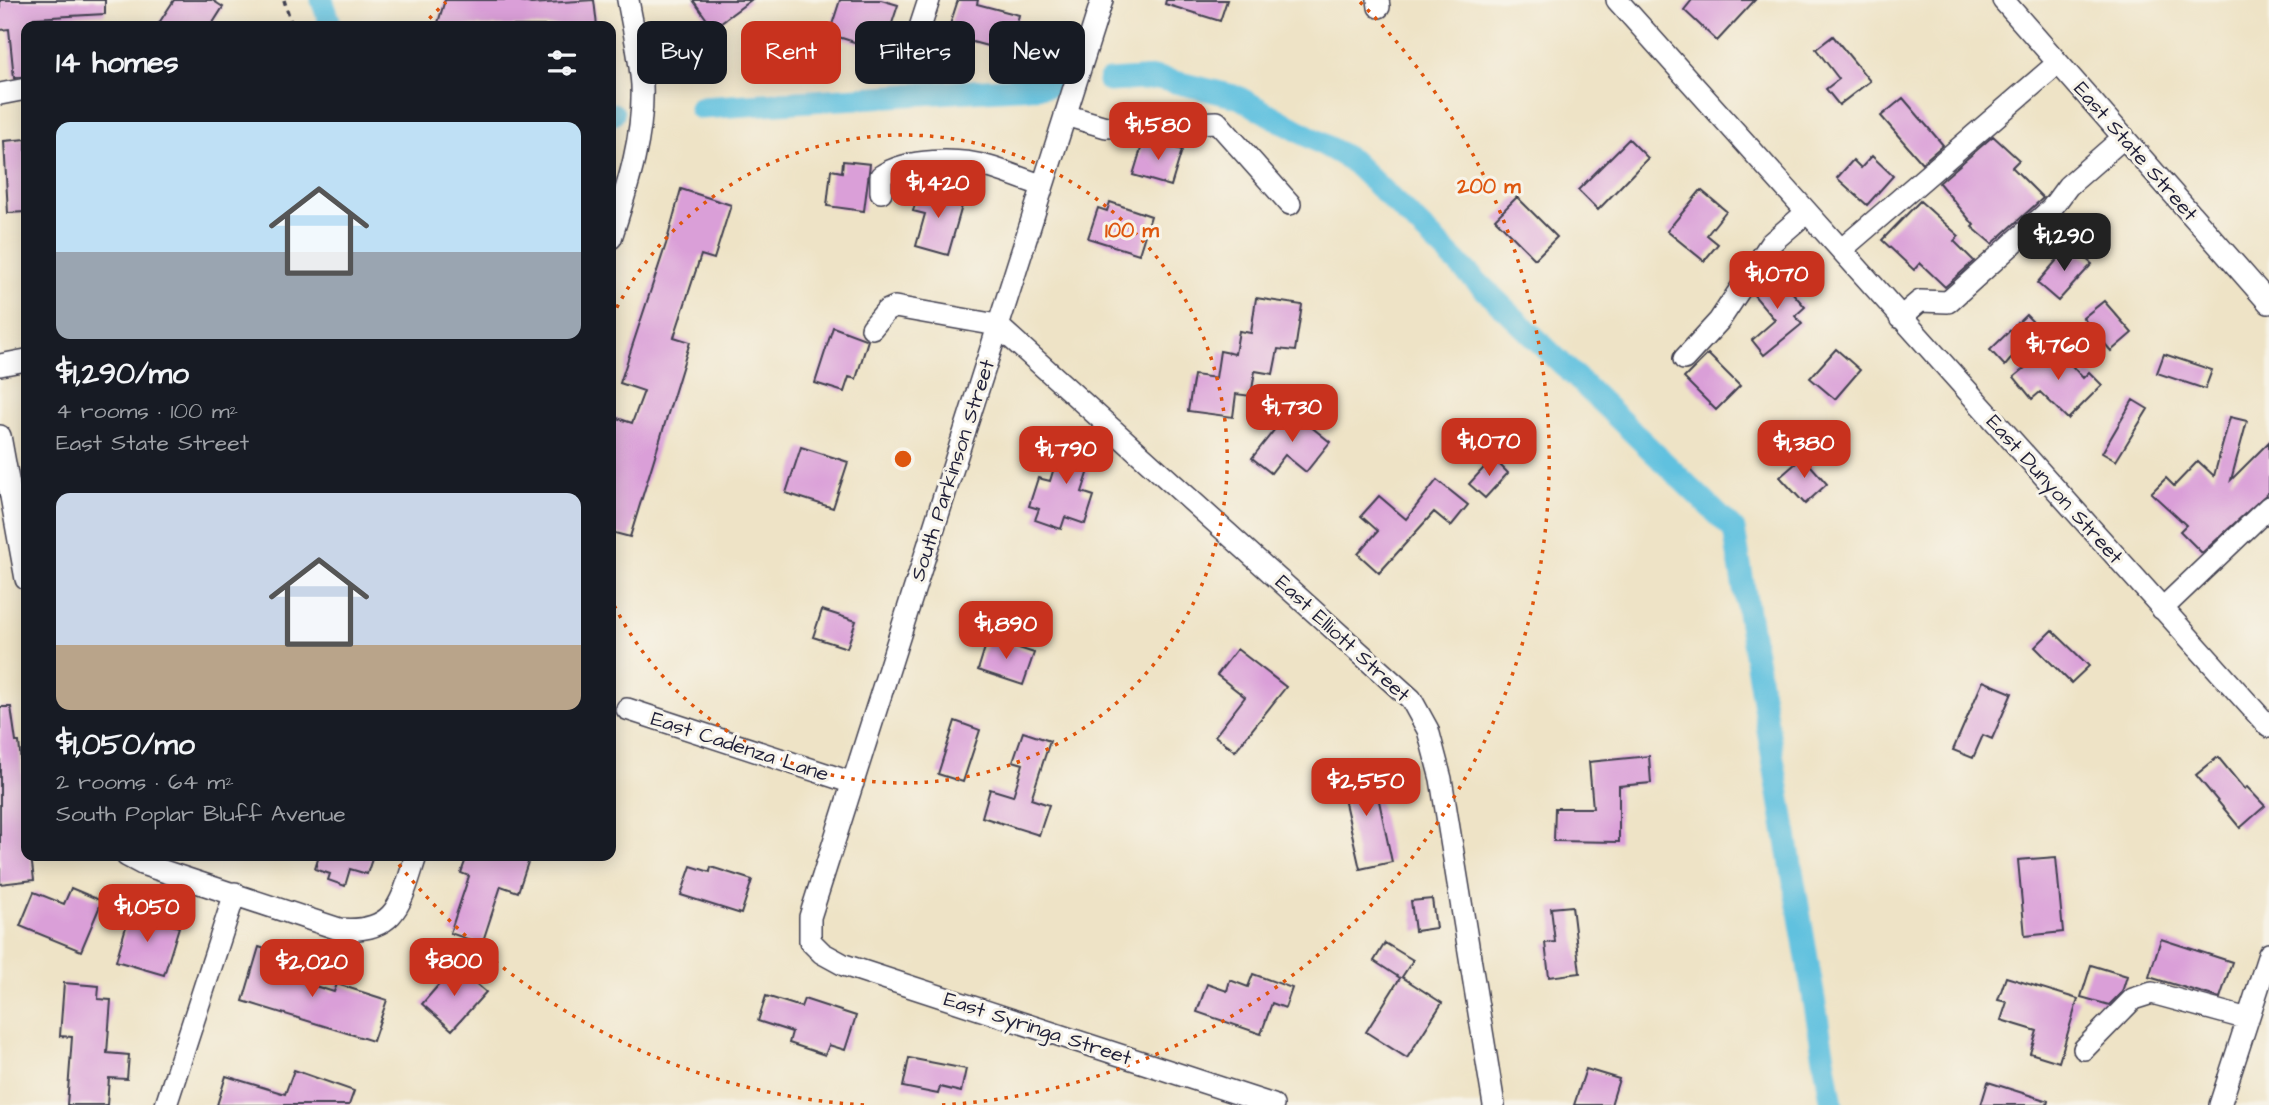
<!DOCTYPE html>
<meta charset="utf-8">
<style>
body{margin:0;font-family:"Architects Daughter",sans-serif;background:#20242c;color:#f1f3f6;height:100vh;display:flex;flex-direction:column;font-size:26px;white-space:nowrap}
*{box-sizing:border-box;margin:0}
p{font-size:23px;color:#9ea1a6}
.icon{flex:none;width:38px;height:38px;fill:none;stroke:currentColor;stroke-width:2;stroke-linecap:round;stroke-linejoin:round}
.map{position:relative;flex:1;overflow:hidden}
.side{position:absolute;left:21px;top:21px;width:595px;height:840px;display:flex;flex-direction:column;background:#171b24;border-radius:14px;box-shadow:0 4px 18px #0003}
.side>*{flex:none}
.top-card{position:absolute;left:637px;top:21px;width:665px;height:63px;display:flex;gap:14px}
.price{position:absolute;translate:-50% -60px;padding:0 16px;border-radius:14px;background:#c8321e;color:#fff;font-size:23px;line-height:46px;filter:drop-shadow(0 2px 4px #0008)}
.price::after{content:'';position:absolute;left:50%;top:42px;width:21px;height:16px;margin-left:-10px;background:inherit;clip-path:polygon(0 0,100% 0,50% 100%)}
.price.active{background:#222;color:#fff}
ul{padding:0;list-style:none}
li{display:grid;align-content:center;gap:14px;height:371px;padding:0 35px}
li span{display:grid;place-items:center;height:217px;border-radius:14px;color:#555}
li>.icon{margin-inline-start:auto}
span .icon{width:126px;height:126px;fill:#fffc;stroke-width:1}
li b{font-size:30px}
h2{display:flex;justify-content:space-between;align-items:center;height:84px;padding:0 35px;font-size:30px}
.pill{padding:0 24px;border-radius:14px;background:#171b24;box-shadow:0 4px 18px #0003;font-size:24px;line-height:63px}
.pill.active{background:#c8321e;color:#fff}
.map>svg:first-child{display:block}
.lines{fill:none;stroke-linecap:round;stroke-linejoin:round}
.canal{stroke:#61c1df;stroke-width:23}
.building{fill:#da9fd8}
.minor-casing{stroke:#413f50;stroke-width:24}
.path{stroke:#413f50;stroke-width:3.5;stroke-dasharray:5 5;stroke-linecap:butt}
.minor{stroke:#fff;stroke-width:21}
.ring{fill:none;stroke:#de560e;stroke-width:3.5;stroke-dasharray:3.5 7}
.labels{text-anchor:middle;stroke-width:6;stroke-linejoin:round;paint-order:stroke}
.street-label{font-size:21px;fill:#22223b;stroke:#f7f3e8}
.centre{fill:#de560e;stroke:#f7f3e8;stroke-width:3.5}
.ring-label{font-size:21px;text-anchor:middle;font-weight:bold;fill:#de560e;stroke:#f7f3e8;stroke-width:6;stroke-linejoin:round;paint-order:stroke}
</style>
<div class="map">
<svg width="2269" height="1105" viewBox="0 0 2269 1105">
<rect width="100%" height="100%" fill="#f7f3e8"/>
<filter id="ink" filterUnits="userSpaceOnUse"><feTurbulence type="fractalNoise" baseFrequency=".0143" numOctaves="2"/><feDisplacementMap in="SourceGraphic" scale="14" xChannelSelector="R" yChannelSelector="G"/><feConvolveMatrix kernelMatrix="1 2 1 2 8 2 1 2 1" color-interpolation-filters="sRGB"/></filter>
<filter id="wash" filterUnits="userSpaceOnUse"><feTurbulence type="fractalNoise" baseFrequency=".00686" numOctaves="4" result="noise"/><feDisplacementMap in="SourceGraphic" scale="28" xChannelSelector="R" yChannelSelector="G"/><feGaussianBlur stdDeviation="1.57" result="paint"/><feColorMatrix in="noise" values="0 0 0 0 0 0 0 0 0 0 0 0 0 0 0 0 0 1.4 0 .05"/><feComposite in="paint" operator="in"/></filter>
<g filter="url(#wash)">
<rect width="100%" height="100%" fill="#eee3c6"/>
<g class="lines">
<path class="canal" d="M 322,0 L 331,26
M 1109,81 L 1158,78 L 1238,97 L 1351,160 L 1734,530 L 1832,1105
M 700,108 L 1048,86
M 611,114 L 613,114"/>
</g>
<g id="blocks">
<path class="building" d="M 0,0 L 105,0 L 105,14 L 34,18 L 34,26 L 26,26 L 26,76 L 14,78 L 9,29 L 0,30 Z
M 174,0 L 212,0 L 223,7 L 211,26 L 157,26 Z
M 445,0 L 517,0 L 531,4 L 594,0 L 597,26 L 437,26 Z
M 693,0 L 751,0 L 713,28 Z
M 840,0 L 881,0 L 898,5 L 883,51 L 829,34 Z
M 958,0 L 978,0 L 977,4 L 1019,15 L 1010,52 L 965,40 L 960,55 L 942,49 Z
M 1166,0 L 1227,0 L 1220,21 L 1165,4 Z
M 1692,0 L 1755,0 L 1717,41 L 1684,10 Z
M 1833,36 L 1870,81 L 1839,105 L 1826,89 L 1839,79 L 1816,49 Z
M 1903,98 L 1943,145 L 1922,163 L 1881,116 Z
M 1993,136 L 2019,160 L 2012,167 L 2043,198 L 1992,244 L 1972,227 L 1974,225 L 1939,183 Z
M 26,139 L 26,212 L 8,213 L 4,141 Z
M 1144,139 L 1182,150 L 1171,186 L 1133,175 Z
M 1629,139 L 1648,158 L 1598,210 L 1578,190 Z
M 1872,156 L 1893,176 L 1867,205 L 1837,178 L 1853,160 L 1861,168 Z
M 843,161 L 870,164 L 864,211 L 827,206 L 831,170 L 842,172 Z
M 920,187 L 964,199 L 948,255 L 916,246 L 925,214 L 913,211 Z
M 681,189 L 731,205 L 714,259 L 701,255 L 674,337 L 690,342 L 630,537 L 611,532 L 611,416 L 632,423 L 644,391 L 620,383 L 666,244 Z
M 1701,190 L 1726,211 L 1707,235 L 1718,244 L 1704,261 L 1667,231 Z
M 1517,197 L 1557,237 L 1535,259 L 1495,219 Z
M 1920,201 L 1959,236 L 1954,241 L 1974,261 L 1945,287 L 1920,263 L 1914,270 L 1882,240 Z
M 1110,202 L 1151,216 L 1139,254 L 1088,238 L 1098,208 L 1107,211 Z
M 2070,245 L 2092,264 L 2058,301 L 2037,283 Z
M 1771,268 L 1805,307 L 1795,316 L 1802,324 L 1764,355 L 1752,340 L 1775,320 L 1753,294 Z
M 1256,298 L 1302,305 L 1295,351 L 1278,349 L 1273,374 L 1255,371 L 1251,396 L 1236,394 L 1233,417 L 1188,411 L 1194,375 L 1216,378 L 1220,351 L 1235,354 L 1239,331 L 1251,333 Z
M 2104,301 L 2132,333 L 2111,351 L 2083,318 Z
M 2026,315 L 2038,327 L 2005,366 L 1990,350 Z
M 833,327 L 868,340 L 856,379 L 849,377 L 844,392 L 815,383 Z
M 2049,348 L 2065,358 L 2083,378 L 2089,372 L 2102,385 L 2068,419 L 2040,392 L 2032,399 L 2014,377 Z
M 1836,349 L 1860,370 L 1835,399 L 1810,378 Z
M 1708,354 L 1740,386 L 1716,410 L 1684,378 Z
M 2164,354 L 2212,370 L 2205,389 L 2157,373 Z
M 2133,400 L 2148,409 L 2116,461 L 2102,453 Z
M 1290,410 L 1330,442 L 1306,472 L 1285,455 L 1271,473 L 1252,458 Z
M 2230,417 L 2247,421 L 2231,480 L 2269,442 L 2269,492 L 2202,553 L 2180,531 L 2186,525 L 2151,493 L 2166,478 L 2174,486 L 2198,461 L 2214,476 Z
M 1064,435 L 1097,446 L 1082,492 L 1094,496 L 1085,524 L 1065,517 L 1061,529 L 1035,520 L 1039,509 L 1029,506 L 1038,478 L 1050,481 Z
M 801,447 L 848,462 L 833,508 L 786,493 Z
M 1803,457 L 1827,484 L 1805,504 L 1780,477 Z
M 1493,458 L 1508,473 L 1485,498 L 1469,484 Z
M 1437,480 L 1468,505 L 1451,526 L 1434,512 L 1379,573 L 1358,554 L 1378,531 L 1361,516 L 1379,496 L 1406,519 Z
M 822,610 L 856,621 L 847,648 L 813,637 Z
M 2052,630 L 2089,666 L 2071,683 L 2035,647 Z
M 988,638 L 1034,653 L 1023,685 L 978,670 Z
M 1237,649 L 1286,687 L 1235,751 L 1215,736 L 1245,697 L 1217,675 Z
M 1983,681 L 2012,693 L 1992,739 L 1983,735 L 1973,758 L 1953,750 Z
M 0,707 L 11,707 L 16,742 L 19,742 L 26,816 L 26,856 L 31,856 L 34,880 L 0,884 Z
M 955,721 L 980,730 L 963,782 L 938,774 Z
M 1023,732 L 1050,741 L 1031,799 L 1049,805 L 1039,835 L 982,817 L 990,789 L 1013,796 L 1023,764 L 1013,761 Z
M 1649,756 L 1651,783 L 1619,786 L 1619,842 L 1554,841 L 1555,808 L 1593,808 L 1589,762 Z
M 2218,757 L 2244,789 L 2247,787 L 2265,806 L 2240,828 L 2196,775 Z
M 1372,768 L 1392,862 L 1360,869 L 1339,776 Z
M 319,856 L 373,856 L 367,874 L 350,869 L 345,886 L 328,880 L 330,874 L 315,869 Z
M 467,856 L 530,856 L 518,892 L 501,886 L 482,944 L 450,933 L 469,876 L 461,873 Z
M 2056,857 L 2063,932 L 2025,936 L 2018,860 Z
M 691,866 L 710,872 L 711,867 L 752,880 L 741,914 L 681,895 Z
M 71,888 L 102,901 L 81,951 L 20,926 L 34,892 L 64,904 Z
M 1432,899 L 1436,928 L 1415,931 L 1411,901 Z
M 1572,906 L 1580,973 L 1549,977 L 1545,943 L 1555,942 L 1551,908 Z
M 130,913 L 179,927 L 164,975 L 116,961 Z
M 2161,939 L 2232,962 L 2220,998 L 2149,977 Z
M 1385,943 L 1413,960 L 1402,977 L 1442,1003 L 1407,1058 L 1366,1032 L 1400,978 L 1374,961 Z
M 259,947 L 286,956 L 280,975 L 334,992 L 337,984 L 387,1000 L 373,1041 L 243,1001 Z
M 2091,965 L 2127,976 L 2122,992 L 2109,1005 L 2081,997 Z
M 455,966 L 486,992 L 452,1030 L 422,1004 Z
M 1253,974 L 1292,988 L 1285,1008 L 1272,1003 L 1261,1034 L 1197,1012 L 1207,984 L 1227,991 L 1230,980 L 1248,987 Z
M 2006,977 L 2078,999 L 2059,1062 L 2030,1053 L 2037,1031 L 2001,1020 L 2007,1002 L 1998,1000 Z
M 64,983 L 99,986 L 98,999 L 111,1000 L 107,1053 L 129,1055 L 127,1079 L 109,1078 L 107,1105 L 67,1105 L 72,1037 L 60,1036 Z
M 766,996 L 801,1007 L 804,999 L 856,1016 L 845,1050 L 829,1045 L 825,1055 L 789,1043 L 792,1032 L 758,1021 Z
M 909,1058 L 966,1069 L 961,1092 L 940,1087 L 938,1094 L 903,1087 Z
M 1586,1069 L 1619,1079 L 1611,1105 L 1574,1105 Z
M 294,1070 L 354,1091 L 349,1105 L 217,1105 L 226,1076 L 285,1094 Z
M 1988,1082 L 2048,1101 L 2047,1105 L 1981,1105 Z"/>
</g>
</g>
<g filter="url(#ink)">
<use href="#blocks" fill-opacity="0" stroke="#413f50" stroke-width="2"/>
<g class="lines">
<defs>
<path id="minor" d="M 1102,0 L 810,917 L 810,941 L 822,953 L 844,965 L 1273,1105
M 1378,0 L 1379,7
M 1617,0 L 2269,727
M 2003,0 L 2269,303
M 909,61 L 929,0
M 0,94 L 26,89
M 1065,115 L 1106,127 L 1217,122 L 1290,204
M 881,192 L 881,176 C 907,158 959,158 989,167 C 1007,172 1024,180 1042,185
M 611,238 C 627,188 644,138 642,85 C 640,57 633,28 628,0
M 1841,250 L 2058,63
M 1900,318 L 1920,301 L 1948,302 L 2051,209 L 2068,186 L 2124,137
M 872,328 L 886,311 L 895,307 L 997,325 L 1411,699 L 1428,730 L 1441,779 L 1494,1105
M 1684,359 L 1719,321 L 1771,243 L 1807,212
M 0,365 L 26,360
M 0,436 L 26,579
M 2162,609 L 2269,507
M 627,709 L 853,783
M 127,856 L 142,864 L 339,929 C 397,934 401,902 416,856
M 2084,1049 L 2133,999 L 2152,993 L 2248,1019
M 166,1105 L 235,893
M 2220,1105 L 2269,954"/>
</defs>
<use href="#minor" class="minor-casing"/>
<path class="path" d="M 284,0 L 292,26"/>
<use href="#minor" class="minor"/>
</g>
</g>
<g class="ring">
<path d="M612 317A324 324 0 1 1 612 601"/>
<path d="M864 1105A647 647 0 0 1 393 857M422 26A647 647 0 0 1 446 2M1360 2A647 647 0 0 1 942 1105"/>
</g>
<g class="labels">
<g class="street-label">
<text transform="translate(2136 151) rotate(49)" y="7">East State Street</text>
<text transform="translate(952 470) rotate(-72)" y="7">South Parkinson Street</text>
<text transform="translate(2055 489) rotate(48)" y="7">East Dunyon Street</text>
<text transform="translate(1343 638) rotate(43)" y="7">East Elliott Street</text>
<text transform="translate(740 746) rotate(18)" y="7">East Cadenza Lane</text>
<text transform="translate(1038 1028) rotate(18)" y="7">East Syringa Street</text>
</g>
</g>
<circle cx="903" cy="459" r="10" class="centre"/>
<g class="ring-label">
<text x="1489" y="193">200 m</text>
<text x="1132" y="237">100 m</text>
</g>
</svg>
<b class="price" style="left:1158px;top:162px">$1,580</b>
<b class="price" style="left:938px;top:220px">$1,420</b>
<b class="price active" style="left:2064px;top:273px">$1,290</b>
<b class="price" style="left:1777px;top:311px">$1,070</b>
<b class="price" style="left:2058px;top:382px">$1,760</b>
<b class="price" style="left:1292px;top:444px">$1,730</b>
<b class="price" style="left:1489px;top:478px">$1,070</b>
<b class="price" style="left:1804px;top:480px">$1,380</b>
<b class="price" style="left:1066px;top:486px">$1,790</b>
<b class="price" style="left:1006px;top:661px">$1,890</b>
<b class="price" style="left:1366px;top:818px">$2,550</b>
<b class="price" style="left:147px;top:944px">$1,050</b>
<b class="price" style="left:454px;top:998px">$800</b>
<b class="price" style="left:312px;top:999px">$2,020</b>
<div class="top-card">
<a class="pill">Buy</a>
<a class="pill active">Rent</a>
<a class="pill">Filters</a>
<a class="pill">New</a>
</div>
<section class="side">
<h2>14 homes<svg class="icon" aria-label="filters" viewBox="0 0 24 24"><path d="M4 7h16M4 17h16"/><circle cx="9" cy="7" r="2"/><circle cx="15" cy="17" r="2"/></svg></h2>
<ul>
<li><span style="background:linear-gradient(#bfe0f5 60%,#9aa5b1 0)"><svg class="icon" aria-label="home" viewBox="0 0 24 24"><path d="M3 11l9-7 9 7M6 9v11h12V9"/></svg></span><div><b>$1,290/mo</b><p>4 rooms · 100 m²</p><p>East State Street</p></div></li>
<li><span style="background:linear-gradient(#c9d6e8 70%,#b9a48a 0)"><svg class="icon" aria-label="home" viewBox="0 0 24 24"><path d="M3 11l9-7 9 7M6 9v11h12V9"/></svg></span><div><b>$1,050/mo</b><p>2 rooms · 64 m²</p><p>South Poplar Bluff Avenue</p></div></li>
</ul>
</section>
</div>
